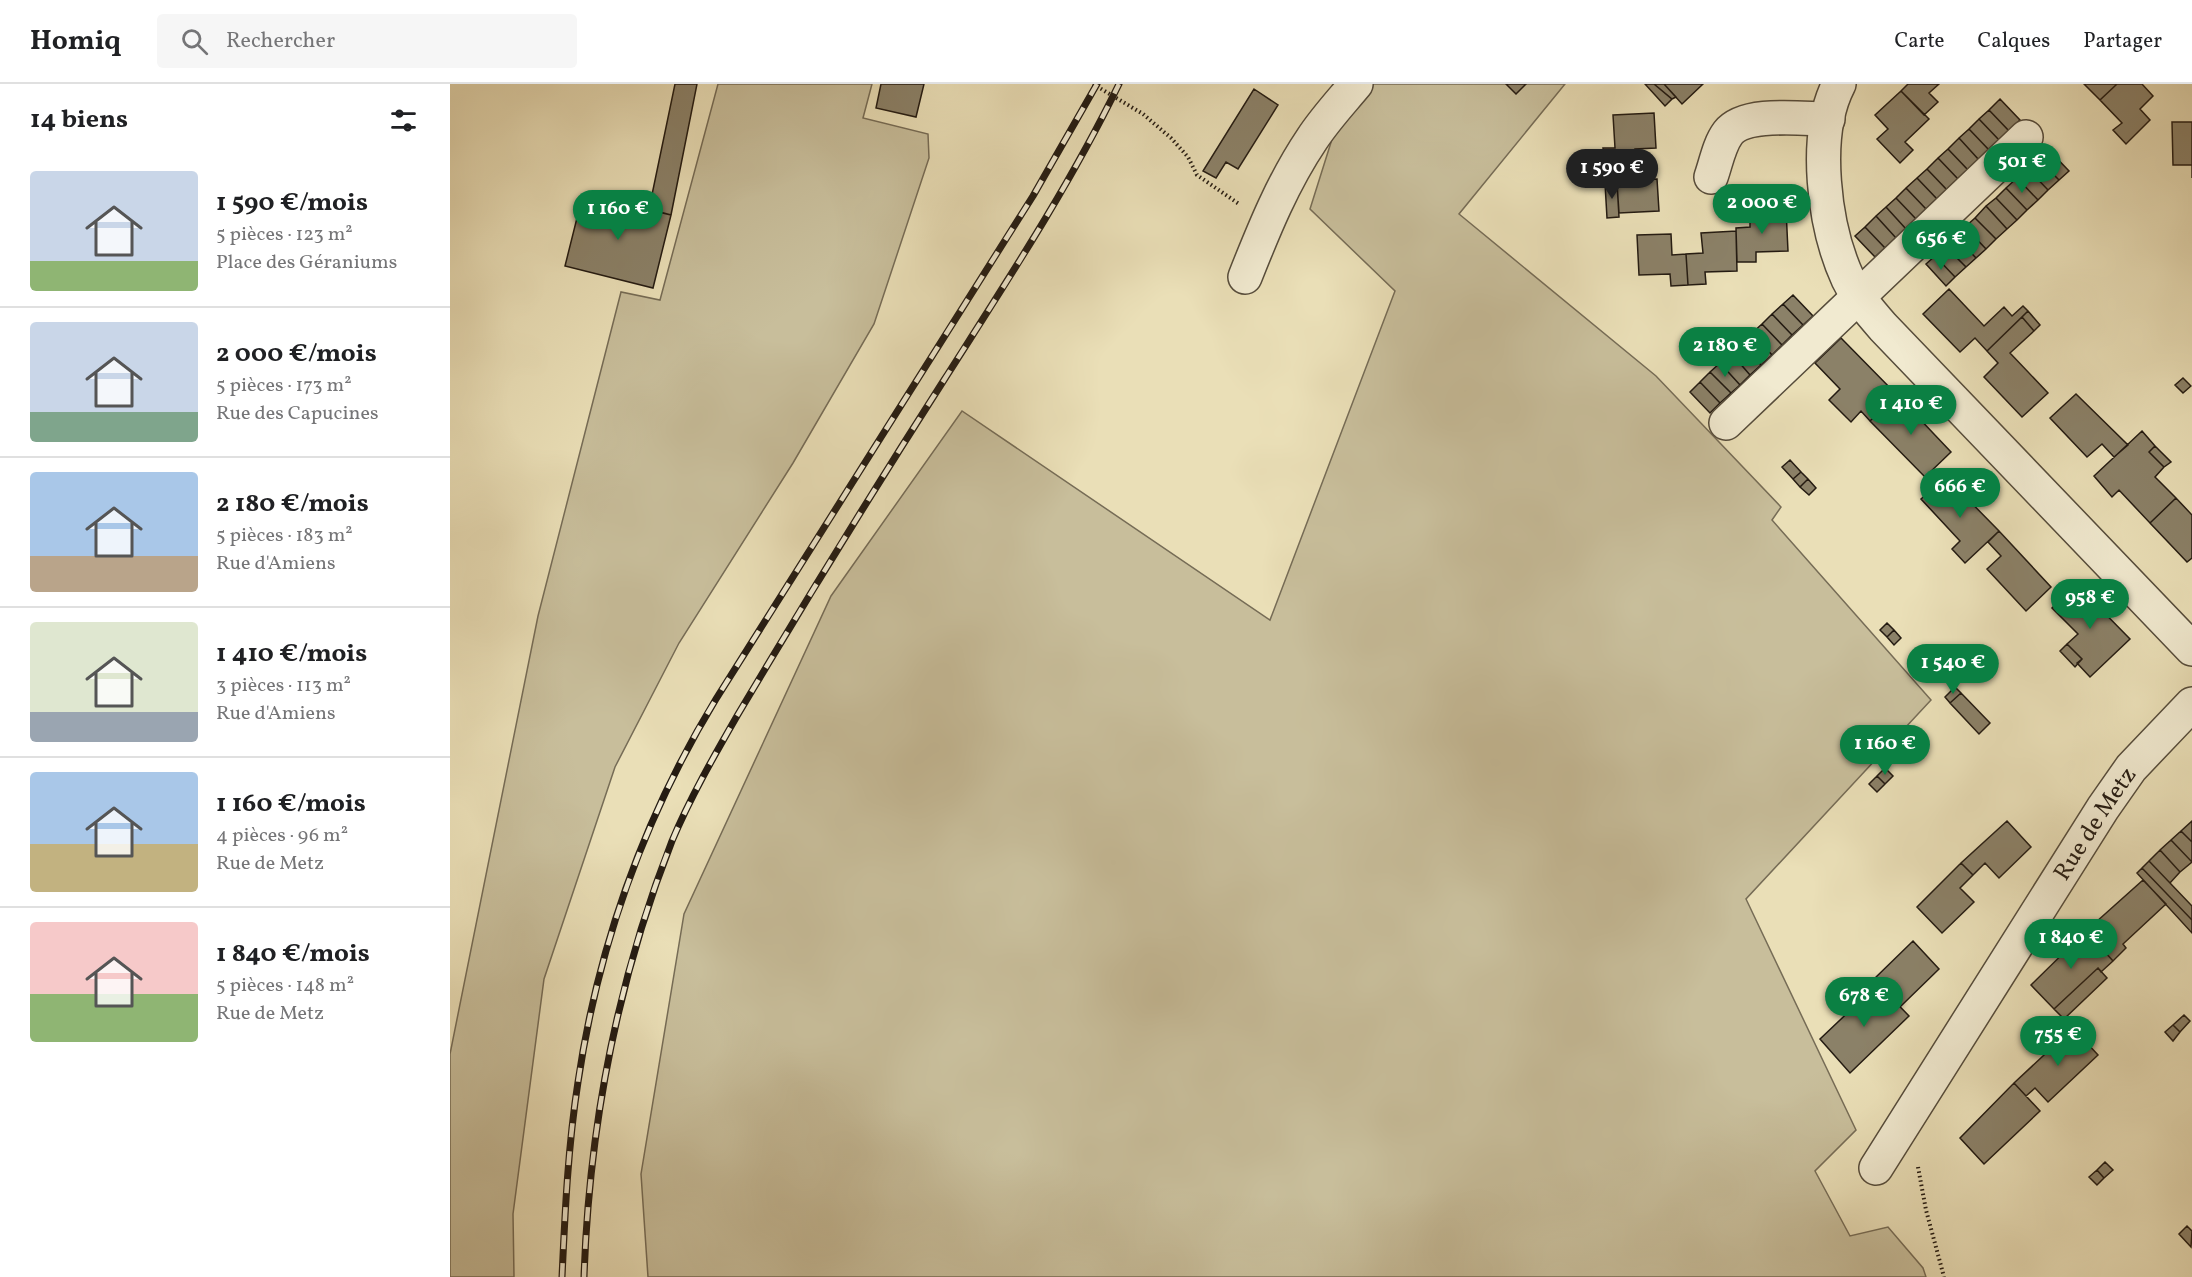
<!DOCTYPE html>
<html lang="fr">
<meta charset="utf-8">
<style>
body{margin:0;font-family:Vollkorn,serif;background:#f6f6f6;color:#202124;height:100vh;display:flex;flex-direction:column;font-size:22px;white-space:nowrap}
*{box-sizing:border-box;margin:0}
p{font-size:20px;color:#757577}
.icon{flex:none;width:33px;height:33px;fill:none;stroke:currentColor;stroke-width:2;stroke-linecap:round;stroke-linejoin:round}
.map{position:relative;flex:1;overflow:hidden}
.sheet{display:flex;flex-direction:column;background:#fff;width:450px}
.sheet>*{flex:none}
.price{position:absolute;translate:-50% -51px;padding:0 14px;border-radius:21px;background:#0b8043;color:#fff;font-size:20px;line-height:39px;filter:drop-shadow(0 2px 3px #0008)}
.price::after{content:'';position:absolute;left:50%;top:36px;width:18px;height:14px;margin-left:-9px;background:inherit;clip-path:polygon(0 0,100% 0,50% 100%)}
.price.active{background:#222;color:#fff}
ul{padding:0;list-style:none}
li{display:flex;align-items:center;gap:18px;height:150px;padding:0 30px}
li+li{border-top:2px solid #e0e0e0}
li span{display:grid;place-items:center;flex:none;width:168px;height:120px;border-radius:6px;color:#555}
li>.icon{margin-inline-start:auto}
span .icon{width:72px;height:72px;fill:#fffc;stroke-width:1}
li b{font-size:26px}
h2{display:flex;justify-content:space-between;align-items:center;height:72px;padding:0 30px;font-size:26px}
header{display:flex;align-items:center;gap:36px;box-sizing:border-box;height:84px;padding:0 30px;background:#fff;border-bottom:2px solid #e0e0e0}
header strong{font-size:28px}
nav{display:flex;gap:33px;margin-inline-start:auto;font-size:21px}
.search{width:420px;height:54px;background:#f6f6f6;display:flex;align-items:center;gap:15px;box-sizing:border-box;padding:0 21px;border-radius:6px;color:#757577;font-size:22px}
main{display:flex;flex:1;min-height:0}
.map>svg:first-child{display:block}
.green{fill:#c8be9b;stroke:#766c56;stroke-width:1.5}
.building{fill:#8b8168;stroke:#241b12;stroke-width:1.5}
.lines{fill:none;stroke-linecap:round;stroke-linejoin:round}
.minor-casing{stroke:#564c3b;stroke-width:36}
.path{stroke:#241b12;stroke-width:4;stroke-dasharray:1.5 3;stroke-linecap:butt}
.minor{stroke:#f1ead0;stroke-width:33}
.rail-casing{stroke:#241b12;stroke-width:7}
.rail{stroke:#f1ead0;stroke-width:4.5;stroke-dasharray:14;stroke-linecap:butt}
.labels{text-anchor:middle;stroke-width:6;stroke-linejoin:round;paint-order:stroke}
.street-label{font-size:24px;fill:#241b12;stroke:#f1ead0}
</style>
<header>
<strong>Homiq</strong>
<div class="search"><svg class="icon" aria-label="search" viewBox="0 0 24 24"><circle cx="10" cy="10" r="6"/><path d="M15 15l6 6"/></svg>Rechercher</div>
<nav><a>Carte</a><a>Calques</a><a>Partager</a></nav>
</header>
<main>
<section class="sheet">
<h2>14 biens<svg class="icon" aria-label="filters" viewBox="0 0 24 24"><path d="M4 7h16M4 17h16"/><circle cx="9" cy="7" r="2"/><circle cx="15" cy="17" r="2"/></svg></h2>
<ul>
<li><span style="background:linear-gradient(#c9d6e8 75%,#8fb573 0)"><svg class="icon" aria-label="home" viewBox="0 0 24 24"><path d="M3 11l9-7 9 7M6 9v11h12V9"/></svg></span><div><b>1 590 €/mois</b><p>5 pièces · 123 m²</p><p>Place des Géraniums</p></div></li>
<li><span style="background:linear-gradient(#c9d6e8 75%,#7fa58c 0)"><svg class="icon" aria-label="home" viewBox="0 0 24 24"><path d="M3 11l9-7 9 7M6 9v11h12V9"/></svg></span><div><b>2 000 €/mois</b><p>5 pièces · 173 m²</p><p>Rue des Capucines</p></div></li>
<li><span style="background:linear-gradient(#a9c7e8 70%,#b9a48a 0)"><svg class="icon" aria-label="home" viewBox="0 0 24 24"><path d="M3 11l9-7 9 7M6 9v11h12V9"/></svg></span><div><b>2 180 €/mois</b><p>5 pièces · 183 m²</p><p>Rue d'Amiens</p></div></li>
<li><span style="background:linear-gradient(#dfe7d0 75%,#9aa5b1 0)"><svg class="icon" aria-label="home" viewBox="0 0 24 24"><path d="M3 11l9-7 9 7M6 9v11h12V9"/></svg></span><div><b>1 410 €/mois</b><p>3 pièces · 113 m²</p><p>Rue d'Amiens</p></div></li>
<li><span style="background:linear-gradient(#a9c7e8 60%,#c2b280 0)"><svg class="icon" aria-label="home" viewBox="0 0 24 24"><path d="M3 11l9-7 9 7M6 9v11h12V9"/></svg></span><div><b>1 160 €/mois</b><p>4 pièces · 96 m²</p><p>Rue de Metz</p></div></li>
<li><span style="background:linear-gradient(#f6c9c9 60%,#8fb573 0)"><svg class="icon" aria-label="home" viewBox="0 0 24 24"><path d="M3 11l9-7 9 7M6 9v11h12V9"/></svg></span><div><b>1 840 €/mois</b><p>5 pièces · 148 m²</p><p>Rue de Metz</p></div></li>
</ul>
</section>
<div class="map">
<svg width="1742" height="1193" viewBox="0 0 1742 1193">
<rect width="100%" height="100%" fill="#eadfb7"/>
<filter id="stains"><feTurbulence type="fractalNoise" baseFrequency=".00333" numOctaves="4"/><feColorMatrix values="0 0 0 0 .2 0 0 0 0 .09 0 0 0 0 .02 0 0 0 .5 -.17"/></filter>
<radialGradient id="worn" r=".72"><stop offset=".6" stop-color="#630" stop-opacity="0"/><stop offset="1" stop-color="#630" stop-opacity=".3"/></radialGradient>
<path class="green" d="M 268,0 L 422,0 L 413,34 L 478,50 L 479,74 L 424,240 L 343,379 L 229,559 L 165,683 L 94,895 L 63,1130 L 64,1193 L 0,1193 L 0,970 L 88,532 L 171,208 L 210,216 Z
M 920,0 L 1115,0 L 1009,130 L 1206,292 L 1331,423 L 1322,436 L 1481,616 L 1296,815 L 1406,1046 L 1365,1087 L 1400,1152 L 1438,1143 L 1473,1184 L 1476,1193 L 198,1193 L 191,1090 L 234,830 L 381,512 L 512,327 L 820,536 L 945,207 L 860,125 L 889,33 Z"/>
<path class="building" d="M 225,0 L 247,0 L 221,131 L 199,125 Z
M 431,0 L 474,0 L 466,33 L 426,24 Z
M 1056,0 L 1076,0 L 1066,10 Z
M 1195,0 L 1204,0 L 1222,15 L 1215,22 Z
M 1204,0 L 1214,0 L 1226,13 L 1222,15 Z
M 1214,0 L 1253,0 L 1232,20 Z
M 1458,0 L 1489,0 L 1479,9 L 1488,18 L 1474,31 L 1451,7 Z
M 1634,0 L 1667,0 L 1650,16 Z
M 1667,0 L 1692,0 L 1703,12 L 1690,25 L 1700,36 L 1676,60 L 1663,46 L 1672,39 L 1650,16 Z
M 804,5 L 828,21 L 788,85 L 776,78 L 766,94 L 753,87 Z
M 1451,7 L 1479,35 L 1455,58 L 1463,66 L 1450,79 L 1427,55 L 1438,45 L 1425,31 Z
M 1550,15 L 1570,36 L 1559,47 L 1539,26 Z
M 1539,26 L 1559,47 L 1549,56 L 1529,35 Z
M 1204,29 L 1206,64 L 1185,65 L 1185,79 L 1155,80 L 1153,64 L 1165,64 L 1163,31 Z
M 1529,35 L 1549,56 L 1539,66 L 1519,45 Z
M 1722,38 L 1742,38 L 1742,94 L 1742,81 L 1723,81 Z
M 1519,45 L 1539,66 L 1529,76 L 1509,54 Z
M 1509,54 L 1529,76 L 1518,86 L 1498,65 Z
M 1597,64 L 1619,87 L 1609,96 L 1587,74 Z
M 1498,65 L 1518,86 L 1508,95 L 1488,74 Z
M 1488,74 L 1508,95 L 1497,106 L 1477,85 Z
M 1587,74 L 1609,96 L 1598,106 L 1577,84 Z
M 1185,79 L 1186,96 L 1207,95 L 1209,127 L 1169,129 L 1167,99 L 1155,99 L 1155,80 Z
M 1577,84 L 1598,106 L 1588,116 L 1567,94 Z
M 1477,85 L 1497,106 L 1487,115 L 1467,94 Z
M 1467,94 L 1487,115 L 1476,125 L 1456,104 Z
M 1567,94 L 1588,116 L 1577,126 L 1556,104 Z
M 1155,99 L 1167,99 L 1169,133 L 1157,134 Z
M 1456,104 L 1476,125 L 1466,135 L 1446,114 Z
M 1556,104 L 1577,126 L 1567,136 L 1546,114 Z
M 133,110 L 221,131 L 203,204 L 115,182 Z
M 1446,114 L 1466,135 L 1456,145 L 1436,123 Z
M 1546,114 L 1567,136 L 1557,145 L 1536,122 Z
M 1536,122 L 1557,145 L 1546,155 L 1525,134 Z
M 1436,123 L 1456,145 L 1446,154 L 1426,132 Z
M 1336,125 L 1338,167 L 1306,168 L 1306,178 L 1287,178 L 1286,144 L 1300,143 L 1300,126 Z
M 1426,132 L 1446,154 L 1435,164 L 1415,143 Z
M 1525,134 L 1546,155 L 1536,165 L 1515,143 Z
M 1415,143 L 1435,164 L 1425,173 L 1405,152 Z
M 1515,143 L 1536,165 L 1526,174 L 1505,152 Z
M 1286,147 L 1287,187 L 1255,188 L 1256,200 L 1238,201 L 1236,170 L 1253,169 L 1251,149 Z
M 1221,150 L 1222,171 L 1236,170 L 1238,201 L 1221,202 L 1220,190 L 1189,191 L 1187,151 Z
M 1505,152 L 1526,174 L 1516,183 L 1495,162 Z
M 1495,162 L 1516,183 L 1505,193 L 1485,172 Z
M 1485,172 L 1505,193 L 1496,202 L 1476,180 Z
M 1499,205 L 1534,242 L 1554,223 L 1562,232 L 1573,222 L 1578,227 L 1537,267 L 1525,254 L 1510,268 L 1473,230 Z
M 1343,211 L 1363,232 L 1353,241 L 1333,220 Z
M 1333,220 L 1353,241 L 1342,251 L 1322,230 Z
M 1578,227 L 1590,241 L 1584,247 L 1572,233 Z
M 1322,230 L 1342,251 L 1332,261 L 1312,240 Z
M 1572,233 L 1584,247 L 1560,269 L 1598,309 L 1572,333 L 1534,293 L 1548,279 L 1537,267 Z
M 1312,240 L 1332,261 L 1322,271 L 1302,249 Z
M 1302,249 L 1322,271 L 1311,281 L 1291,259 Z
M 1391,254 L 1447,311 L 1420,337 L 1411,327 L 1401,338 L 1379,316 L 1390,305 L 1365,279 Z
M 1291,259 L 1311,281 L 1300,291 L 1281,269 Z
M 1281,269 L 1300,291 L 1290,301 L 1270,279 Z
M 1270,279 L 1290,301 L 1281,309 L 1260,288 Z
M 1260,288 L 1281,309 L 1270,319 L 1250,298 Z
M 1733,294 L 1741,302 L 1733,309 L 1725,301 Z
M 1250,298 L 1270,319 L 1260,329 L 1240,308 Z
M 1626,310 L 1678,361 L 1664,373 L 1652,360 L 1637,373 L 1600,334 Z
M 1447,311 L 1501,368 L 1475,393 L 1420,337 Z
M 1692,347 L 1705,362 L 1699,368 L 1714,383 L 1705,393 L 1726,414 L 1700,439 L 1669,406 L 1662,413 L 1644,392 Z
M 1705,362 L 1721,378 L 1714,383 L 1699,368 Z
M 1340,376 L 1351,388 L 1343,395 L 1332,383 Z
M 1351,388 L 1358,395 L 1350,403 L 1343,395 Z
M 1496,393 L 1549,447 L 1515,479 L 1502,465 L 1510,457 L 1471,415 Z
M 1358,395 L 1366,404 L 1359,411 L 1350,403 Z
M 1726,414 L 1742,431 L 1742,474 L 1737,478 L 1700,439 Z
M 1549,447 L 1601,503 L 1576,527 L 1537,485 L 1551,472 L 1538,458 Z
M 1626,500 L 1680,555 L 1640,593 L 1627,579 L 1632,575 L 1617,560 L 1628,550 L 1602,524 Z
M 1437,539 L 1444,546 L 1437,553 L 1430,546 Z
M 1444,546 L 1451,554 L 1444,561 L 1437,553 Z
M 1617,560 L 1632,575 L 1625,583 L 1610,567 Z
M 1505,603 L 1511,609 L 1500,619 L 1495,613 Z
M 1511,609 L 1540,639 L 1529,650 L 1500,619 Z
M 1435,684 L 1443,692 L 1435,700 L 1427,692 Z
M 1427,692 L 1435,700 L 1427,708 L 1419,700 Z
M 1557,737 L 1581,763 L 1549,794 L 1535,779 L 1523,791 L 1511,779 Z
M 1742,737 L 1742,758 L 1731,747 Z
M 1731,747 L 1742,758 L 1742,778 L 1721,756 Z
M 1721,756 L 1742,778 L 1730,788 L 1710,766 Z
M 1710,766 L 1730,788 L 1720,799 L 1699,777 Z
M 1699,777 L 1742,822 L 1742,836 L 1692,784 Z
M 1511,779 L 1523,791 L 1510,804 L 1524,818 L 1492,849 L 1467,823 Z
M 1692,784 L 1742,836 L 1742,849 L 1687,789 Z
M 1693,796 L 1716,820 L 1673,860 L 1676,864 L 1663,877 L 1636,847 Z
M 1636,847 L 1663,877 L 1651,888 L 1648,884 L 1604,925 L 1581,901 Z
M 1463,857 L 1489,885 L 1450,923 L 1424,895 Z
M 1648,884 L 1657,894 L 1614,935 L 1604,925 Z
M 1428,900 L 1459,932 L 1400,989 L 1370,955 Z
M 1734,931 L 1740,937 L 1730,948 L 1723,941 Z
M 1723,941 L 1730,948 L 1723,957 L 1715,948 Z
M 1623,944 L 1648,971 L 1598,1018 L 1585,1004 L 1576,1012 L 1564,999 Z
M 1564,999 L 1590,1027 L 1534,1080 L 1510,1054 Z
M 1655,1078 L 1663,1086 L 1654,1094 L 1647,1086 Z
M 1647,1086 L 1654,1094 L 1647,1101 L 1639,1093 Z
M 1737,1142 L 1742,1147 L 1741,1163 L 1729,1150 Z"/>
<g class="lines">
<defs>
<g id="minor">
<path d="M 1389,0 C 1362,52 1374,143 1398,195 C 1407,213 1420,228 1433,243 L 1742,565"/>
<path d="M 1261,93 C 1266,79 1269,61 1278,49 C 1295,27 1353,35 1378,35"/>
<path d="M 795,193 C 814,145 833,98 862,55 C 875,35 891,18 906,0"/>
<path d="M 1276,339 L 1576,53"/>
<path id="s1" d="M 1426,1084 L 1653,724 L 1681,684 L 1742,620"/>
</g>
</defs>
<use href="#minor" class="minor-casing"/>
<path class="path" d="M 643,0 L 693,30 L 721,54 L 738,73 L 747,91 L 789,120
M 1468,1083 L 1476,1126 L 1494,1193"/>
<use href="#minor" class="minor"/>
<defs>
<path id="rail" d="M 112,1193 C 115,1128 118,1062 128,998 C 148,862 195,732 266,615 L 583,112 L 647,0
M 134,1193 C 139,1043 167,897 222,757 C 240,714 264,672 287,632 C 354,519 423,407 494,296 C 555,200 619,103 669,0"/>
</defs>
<use href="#rail" class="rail-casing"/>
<use href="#rail" class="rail"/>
</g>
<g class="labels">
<g class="street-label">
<text dy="8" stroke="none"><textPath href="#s1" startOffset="408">Rue de Metz</textPath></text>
</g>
</g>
<rect width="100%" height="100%" filter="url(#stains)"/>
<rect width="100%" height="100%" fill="url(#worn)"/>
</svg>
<b class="price" style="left:1572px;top:110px">501 €</b>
<b class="price active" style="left:1162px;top:116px">1 590 €</b>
<b class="price" style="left:1312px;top:151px">2 000 €</b>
<b class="price" style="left:168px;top:157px">1 160 €</b>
<b class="price" style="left:1491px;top:187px">656 €</b>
<b class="price" style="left:1275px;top:294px">2 180 €</b>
<b class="price" style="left:1461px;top:352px">1 410 €</b>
<b class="price" style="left:1510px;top:435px">666 €</b>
<b class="price" style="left:1640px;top:546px">958 €</b>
<b class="price" style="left:1503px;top:611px">1 540 €</b>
<b class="price" style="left:1435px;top:692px">1 160 €</b>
<b class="price" style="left:1621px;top:886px">1 840 €</b>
<b class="price" style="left:1414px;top:944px">678 €</b>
<b class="price" style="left:1608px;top:983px">755 €</b>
</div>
</main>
